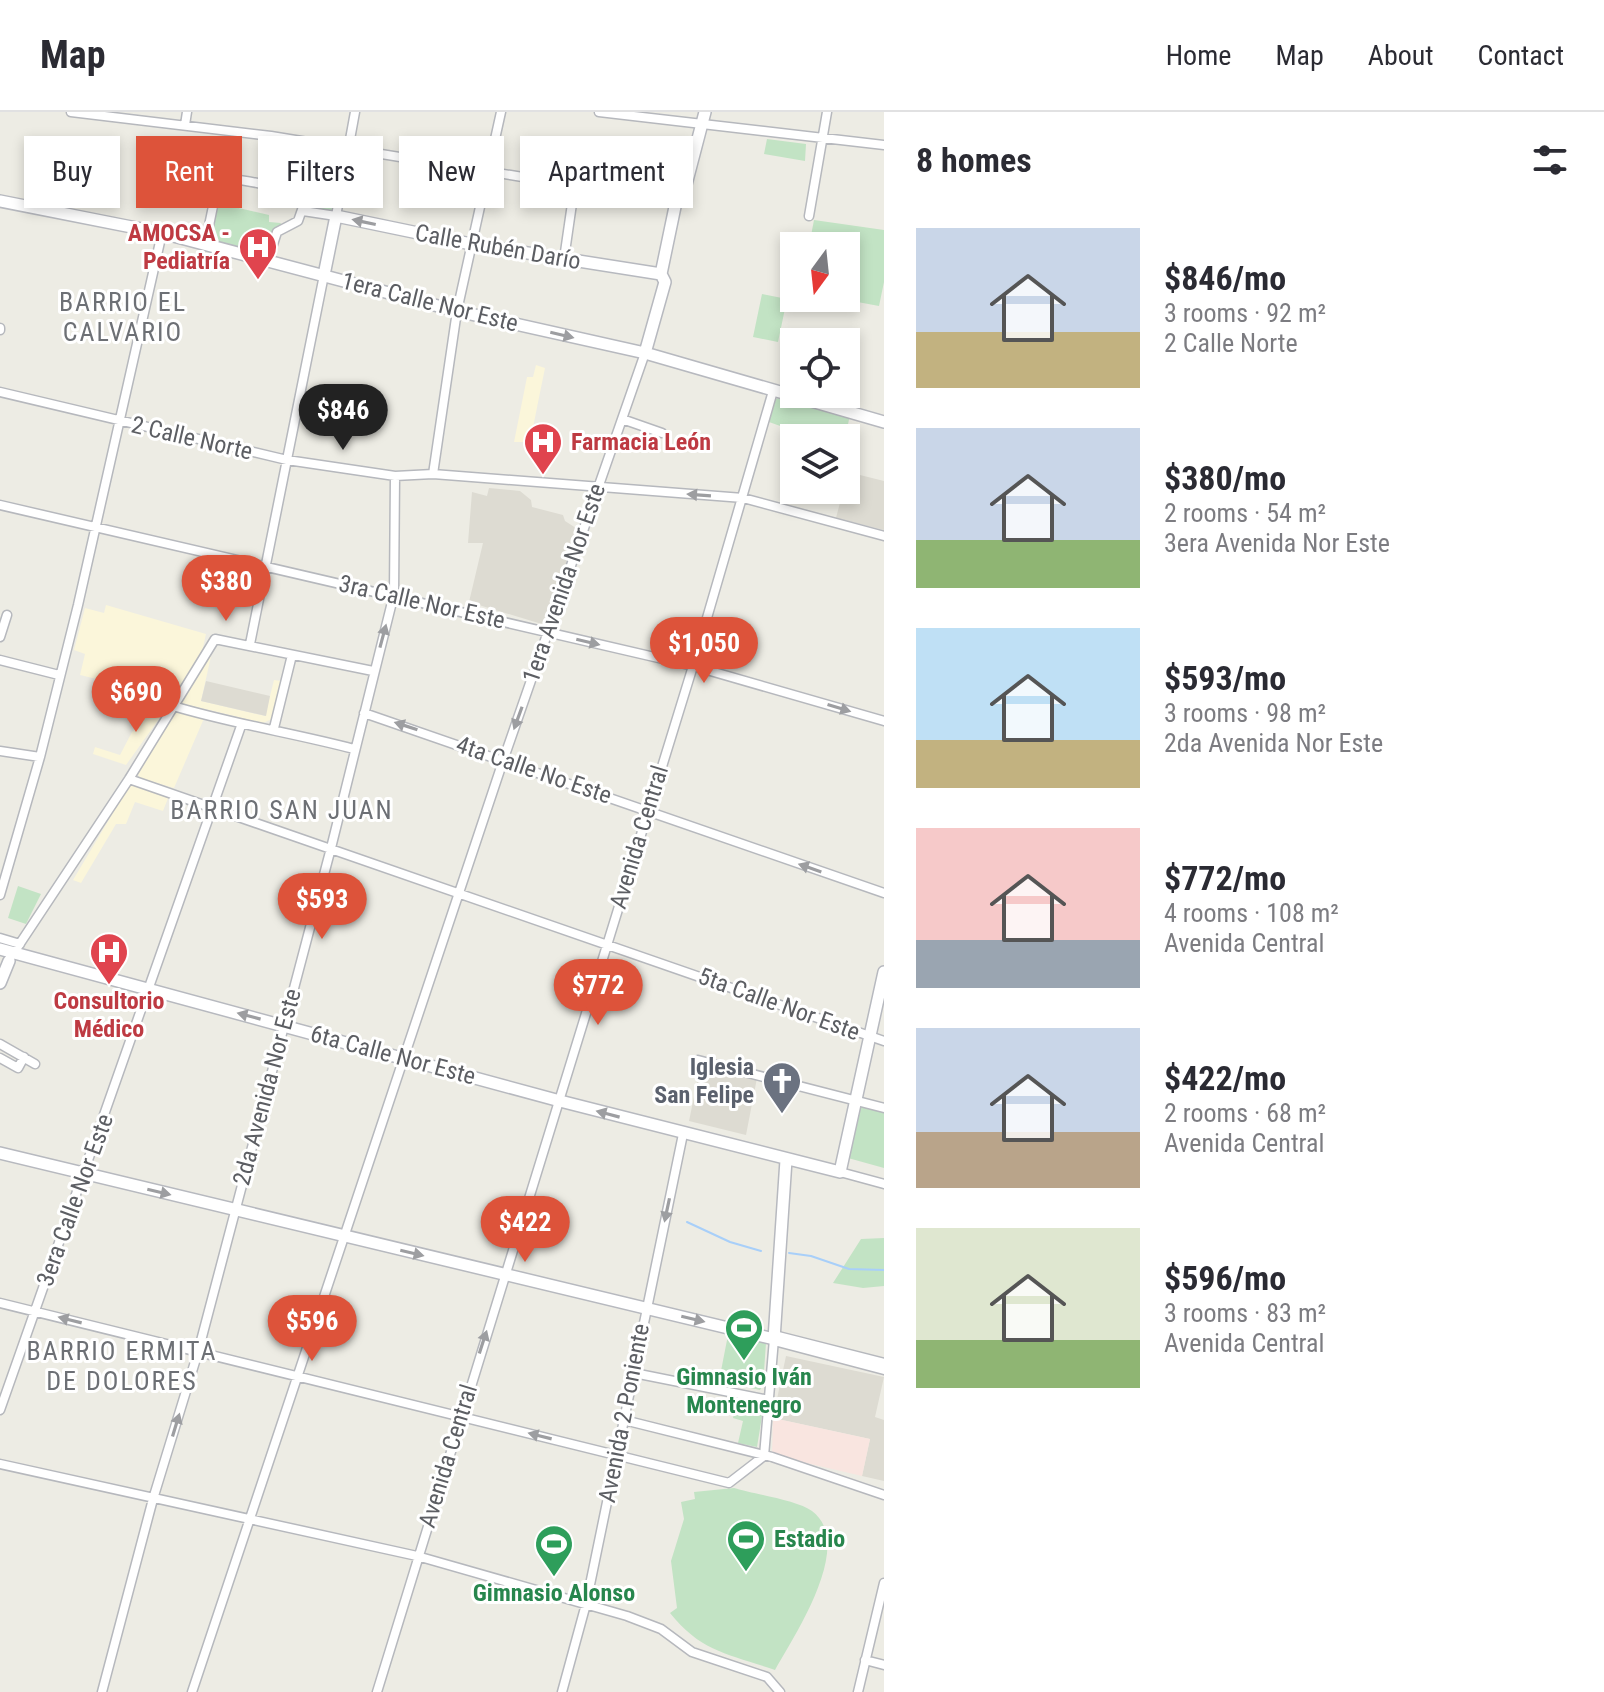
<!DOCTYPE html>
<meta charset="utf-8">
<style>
body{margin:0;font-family:"Roboto Condensed",sans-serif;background:#f2f2f3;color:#2b2b33;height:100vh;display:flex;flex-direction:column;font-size:30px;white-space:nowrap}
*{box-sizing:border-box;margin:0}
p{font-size:26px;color:#7c7c81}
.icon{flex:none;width:44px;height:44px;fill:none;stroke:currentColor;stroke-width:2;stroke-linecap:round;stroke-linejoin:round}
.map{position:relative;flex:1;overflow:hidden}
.details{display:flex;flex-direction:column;background:#fff;width:720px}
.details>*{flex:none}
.banner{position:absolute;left:24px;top:24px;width:740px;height:72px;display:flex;gap:16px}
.needle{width:52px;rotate:195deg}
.tools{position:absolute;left:780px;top:120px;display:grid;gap:16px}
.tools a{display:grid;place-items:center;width:80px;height:80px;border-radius:0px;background:#fff;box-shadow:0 4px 12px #0003;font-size:40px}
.price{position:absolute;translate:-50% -68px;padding:0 18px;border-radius:28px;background:#dd533a;color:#fff;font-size:26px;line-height:52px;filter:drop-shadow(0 2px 4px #0008)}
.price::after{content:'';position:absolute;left:50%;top:48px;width:24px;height:18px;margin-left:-12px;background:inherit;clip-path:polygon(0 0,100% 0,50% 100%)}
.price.on{background:#222;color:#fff}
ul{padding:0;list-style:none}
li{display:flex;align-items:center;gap:24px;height:200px;padding:0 32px}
li span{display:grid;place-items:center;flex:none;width:224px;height:160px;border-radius:0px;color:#555}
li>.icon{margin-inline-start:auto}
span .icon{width:96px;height:96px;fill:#fffc;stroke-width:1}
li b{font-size:34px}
h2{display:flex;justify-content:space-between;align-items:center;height:96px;padding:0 32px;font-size:34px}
.chip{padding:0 28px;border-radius:0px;background:#fff;box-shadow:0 4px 12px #0003;font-size:28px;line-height:72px}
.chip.on{background:#dd533a;color:#fff}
header{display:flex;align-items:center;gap:48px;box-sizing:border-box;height:112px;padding:0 40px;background:#fff;border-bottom:2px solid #e1e1e2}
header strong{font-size:38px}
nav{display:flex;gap:44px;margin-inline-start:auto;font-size:28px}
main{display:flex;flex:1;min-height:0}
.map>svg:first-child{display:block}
.commercial{fill:#fbf6da}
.education{fill:#dddbd2}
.medical{fill:#f9e5e0}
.green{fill:#c2e3c4}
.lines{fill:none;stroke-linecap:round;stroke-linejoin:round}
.stream{stroke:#a8cff9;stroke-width:2}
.street-casing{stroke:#b6b8bd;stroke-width:11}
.secondary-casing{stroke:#b7b9bf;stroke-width:14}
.street{stroke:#fff;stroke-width:8}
.secondary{stroke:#fff;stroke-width:11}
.oneway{fill:#9d9ea1}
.labels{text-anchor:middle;stroke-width:6;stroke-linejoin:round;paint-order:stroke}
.health-label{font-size:24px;font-weight:bold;fill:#be3a42;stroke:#fff;text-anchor:end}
.street-label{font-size:24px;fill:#5c5e63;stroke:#fff}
.worship-label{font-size:24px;font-weight:bold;fill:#5b616d;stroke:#fff;text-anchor:end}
.leisure-label{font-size:24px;font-weight:bold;fill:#27864d;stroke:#fff}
.neighbourhood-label{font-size:26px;letter-spacing:2px;fill:#6d7075;stroke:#fff}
</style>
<header>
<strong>Map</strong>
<nav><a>Home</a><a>Map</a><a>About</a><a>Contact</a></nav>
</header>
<main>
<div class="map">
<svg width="884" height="1580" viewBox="0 0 884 1580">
<rect width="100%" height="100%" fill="#edece4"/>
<path class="commercial" d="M 536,253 L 545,256 L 530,330 L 514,330 L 527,265 L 533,265 Z
M 106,493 L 206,522 L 202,540 L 174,586 L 126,653 L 93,642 L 95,635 L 120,643 L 132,620 L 142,612 L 151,580 L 80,563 L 85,542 L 74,538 L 85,496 L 104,501 Z
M 214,531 L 201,589 L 265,604 L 274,568 L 281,569 L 272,607 L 263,611 L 176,590 Z
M 177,599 L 205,604 L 174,676 L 140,666 L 137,661 Z
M 134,673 L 169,684 L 163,699 L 135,690 L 126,712 L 116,712 L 81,771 L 73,768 L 129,674 Z"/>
<path class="education" d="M 848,360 L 884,369 L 884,418 L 836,406 Z
M 489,376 L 520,379 L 531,388 L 532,395 L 563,403 L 565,409 L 579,418 L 545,513 L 469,490 L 483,431 L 468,431 L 472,380 L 487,384 Z
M 206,569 L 270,584 L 266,604 L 201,589 Z
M 701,951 L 757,966 L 746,1023 L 689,1009 Z
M 786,1244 L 884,1265 L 875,1305 L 884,1308 L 884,1369 L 862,1364 L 870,1327 L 773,1306 Z"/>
<path class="medical" d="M 773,1306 L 870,1327 L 862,1364 L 772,1343 Z"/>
<path class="green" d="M 767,27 L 806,32 L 805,49 L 764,42 Z
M 312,36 L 343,40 L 331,100 L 305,95 Z
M 217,91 L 269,103 L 269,110 L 281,111 L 266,144 L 208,130 Z
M 814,108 L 884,118 L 884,170 L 879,194 L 836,186 L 846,186 L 846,134 L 809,134 Z
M 762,182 L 787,187 L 778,230 L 753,225 Z
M 780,285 L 850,303 L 845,326 L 814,326 L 769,310 L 776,287 Z
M 18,774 L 41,782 L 26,812 L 8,806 Z
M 861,994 L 884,1000 L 884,1056 L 848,1046 L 857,997 Z
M 884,1126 L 884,1174 L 863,1176 L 833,1171 L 861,1127 Z
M 728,1223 L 766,1231 L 763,1273 L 760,1278 L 719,1269 Z
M 738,1284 L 764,1292 L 757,1335 L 738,1331 L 743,1309 L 733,1306 Z
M 734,1376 C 753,1382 797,1388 812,1399 C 856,1432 794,1524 775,1558 C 729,1542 701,1540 670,1501 L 677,1496 L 671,1449 L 684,1407 L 681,1390 L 695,1387 L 694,1380 Z"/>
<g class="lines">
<path class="stream" d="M 687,1110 L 730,1130 L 761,1139
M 789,1141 L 811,1144 L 849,1157 L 884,1158"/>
<defs>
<path id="street" d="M 71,0 L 271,24 L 676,90
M 599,0 L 884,33
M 185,13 L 187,0
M 265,73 L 271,24
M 303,99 L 336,104 L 355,0
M 809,104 L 827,0
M 205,133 L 219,65 C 238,68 298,74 304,92 L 298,109 L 277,120 L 268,148
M 564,147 L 575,71
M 0,218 L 0,216
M 0,280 L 287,348 L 395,364 L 433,362 L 743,386 L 884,424
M 622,307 L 662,321
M 433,362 L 457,199 L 501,0
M 0,393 L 693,554 L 884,609
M 0,525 L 7,503
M 250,532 L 324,163
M 0,548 L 59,563
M 173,594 C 233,612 293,621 354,637
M 364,601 L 884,781
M 274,616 L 292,543
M 0,639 L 40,645
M 129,667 L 884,929
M 0,783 L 40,645 L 78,493 L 162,121
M 0,826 L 20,832
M 15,839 L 129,667 L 215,527 L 373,559
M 0,932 L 35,952
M 0,946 L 18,956 L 24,945
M 698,948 L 884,996
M 840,1060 L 884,1072
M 0,1191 L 729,1371 L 764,1344 L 774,1227
M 774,1223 L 884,1251
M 774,1229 L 884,1258
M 634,1261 L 769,1288
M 0,1298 L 241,614
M 624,1308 L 772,1345 L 884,1383
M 0,1352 L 417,1444 L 627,1504 L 661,1517 L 692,1540 L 767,1565 L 780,1580
M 865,1548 L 884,1553
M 102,1580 L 153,1387 L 198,1240 L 331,736 L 394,482 L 395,364
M 192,1580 L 504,646 L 645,241
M 377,1580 L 693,554 L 773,279
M 562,1580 L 586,1492 L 683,1022
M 858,1580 L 884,1471"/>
<path id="secondary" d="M 0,89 L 162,121 L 457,199 L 645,241 L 884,310
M 324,163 L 336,104 L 471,132 L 661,162
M 645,241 L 665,170 L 661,162 L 676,90 L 683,84 L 705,0
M 0,837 L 560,989 L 840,1060 L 884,860
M 0,871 L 9,849
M 0,1041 L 774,1227 L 786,1048"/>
</defs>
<use href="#street" class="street-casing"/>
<use href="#secondary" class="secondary-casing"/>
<use href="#street" class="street"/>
<use href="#secondary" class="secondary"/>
</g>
<defs><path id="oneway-solid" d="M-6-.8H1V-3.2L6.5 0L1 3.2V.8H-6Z" transform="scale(2)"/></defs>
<g class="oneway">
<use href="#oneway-solid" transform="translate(364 110) rotate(-168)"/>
<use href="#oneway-solid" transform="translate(562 223) rotate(13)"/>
<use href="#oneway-solid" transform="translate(699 383) rotate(-176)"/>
<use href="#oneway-solid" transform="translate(383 524) rotate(-75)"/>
<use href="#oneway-solid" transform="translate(588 530) rotate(13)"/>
<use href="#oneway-solid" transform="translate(839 596) rotate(17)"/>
<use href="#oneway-solid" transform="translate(518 606) rotate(110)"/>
<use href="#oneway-solid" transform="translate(406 614) rotate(-162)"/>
<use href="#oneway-solid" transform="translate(810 756) rotate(-161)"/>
<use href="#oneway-solid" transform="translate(249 904) rotate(-165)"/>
<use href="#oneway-solid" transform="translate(608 1002) rotate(-165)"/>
<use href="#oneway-solid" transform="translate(159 1080) rotate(13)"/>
<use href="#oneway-solid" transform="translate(667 1098) rotate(102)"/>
<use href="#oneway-solid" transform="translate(412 1141) rotate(13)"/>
<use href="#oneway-solid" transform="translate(693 1207) rotate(13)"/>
<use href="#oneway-solid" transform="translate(70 1208) rotate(-166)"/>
<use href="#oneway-solid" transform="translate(483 1230) rotate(-72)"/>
<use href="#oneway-solid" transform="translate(176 1313) rotate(-73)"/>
<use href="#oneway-solid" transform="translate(540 1324) rotate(-166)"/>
</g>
<defs>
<symbol id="hospital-pin" viewBox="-11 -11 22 30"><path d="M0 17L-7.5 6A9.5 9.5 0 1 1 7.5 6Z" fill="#e0444e" stroke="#fff"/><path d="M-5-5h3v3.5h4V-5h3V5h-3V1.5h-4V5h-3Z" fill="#fff"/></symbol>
<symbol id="church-pin" viewBox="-11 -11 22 30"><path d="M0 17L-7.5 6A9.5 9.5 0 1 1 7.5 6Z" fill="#6b7280" stroke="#fff"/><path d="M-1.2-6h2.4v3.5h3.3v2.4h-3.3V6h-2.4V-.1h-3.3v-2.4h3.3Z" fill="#fff"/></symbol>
<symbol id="stadium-pin" viewBox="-11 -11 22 30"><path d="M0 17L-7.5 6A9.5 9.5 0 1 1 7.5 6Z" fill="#2e9e5b" stroke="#fff"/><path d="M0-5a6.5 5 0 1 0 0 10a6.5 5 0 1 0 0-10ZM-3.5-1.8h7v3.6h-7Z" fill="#fff"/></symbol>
</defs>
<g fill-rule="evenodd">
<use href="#hospital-pin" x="236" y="113" width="44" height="60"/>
<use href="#hospital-pin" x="521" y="308" width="44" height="60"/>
<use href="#hospital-pin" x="87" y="818" width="44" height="60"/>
<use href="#church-pin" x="760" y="947" width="44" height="60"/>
<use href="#stadium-pin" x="722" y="1194" width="44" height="60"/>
<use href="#stadium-pin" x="724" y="1405" width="44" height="60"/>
<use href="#stadium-pin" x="532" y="1410" width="44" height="60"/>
</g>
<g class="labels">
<g class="health-label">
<text x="230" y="129">AMOCSA -<tspan x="230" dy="28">Pediatría</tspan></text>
<text x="571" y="338" text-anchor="start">Farmacia León</text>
<text x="109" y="897" text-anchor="middle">Consultorio<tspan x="109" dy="28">Médico</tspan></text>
</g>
<g class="street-label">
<text transform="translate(498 135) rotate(10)" y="8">Calle Rubén Darío</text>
<text transform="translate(430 190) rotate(14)" y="8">1era Calle Nor Este</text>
<text transform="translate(192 326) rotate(13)" y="8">2 Calle Norte</text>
<text transform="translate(564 471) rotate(-71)" y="8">1era Avenida Nor Este</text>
<text transform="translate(422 490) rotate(13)" y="8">3ra Calle Nor Este</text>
<text transform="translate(534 658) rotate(19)" y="8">4ta Calle No Este</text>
<text transform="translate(639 725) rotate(-73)" y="8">Avenida Central</text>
<text transform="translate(779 892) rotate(20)" y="8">5ta Calle Nor Este</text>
<text transform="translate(393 943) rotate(15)" y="8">6ta Calle Nor Este</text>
<text transform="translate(267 975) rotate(-75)" y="8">2da Avenida Nor Este</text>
<text transform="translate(75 1088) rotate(-70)" y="8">3era Calle Nor Este</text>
<text transform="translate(624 1301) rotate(-79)" y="8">Avenida 2 Poniente</text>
<text transform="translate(448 1344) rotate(-73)" y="8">Avenida Central</text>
</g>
<g class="worship-label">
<text x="754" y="963">Iglesia<tspan x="754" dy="28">San Felipe</tspan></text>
</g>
<g class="leisure-label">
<text x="744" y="1273">Gimnasio Iván<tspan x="744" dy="28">Montenegro</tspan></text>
<text x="774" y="1435" text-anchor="start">Estadio</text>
<text x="554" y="1489">Gimnasio Alonso</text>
</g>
<g class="neighbourhood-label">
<text x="123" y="199">BARRIO EL<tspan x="123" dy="30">CALVARIO</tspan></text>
<text x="282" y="707">BARRIO SAN JUAN</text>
<text x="122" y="1248">BARRIO ERMITA<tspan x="122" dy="30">DE DOLORES</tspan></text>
</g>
</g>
</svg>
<div class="tools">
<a><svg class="needle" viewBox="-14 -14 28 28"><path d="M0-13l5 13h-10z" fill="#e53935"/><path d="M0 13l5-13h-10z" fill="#7c7c81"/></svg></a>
<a><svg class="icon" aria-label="locate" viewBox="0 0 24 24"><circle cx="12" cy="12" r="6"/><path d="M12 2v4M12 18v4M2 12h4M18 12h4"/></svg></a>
<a><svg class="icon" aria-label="layers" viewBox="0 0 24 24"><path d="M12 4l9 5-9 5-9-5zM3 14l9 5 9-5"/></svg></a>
</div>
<b class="price on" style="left:343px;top:340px">$846</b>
<b class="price" style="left:226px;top:511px">$380</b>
<b class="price" style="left:704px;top:573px">$1,050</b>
<b class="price" style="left:136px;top:622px">$690</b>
<b class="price" style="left:322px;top:829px">$593</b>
<b class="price" style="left:598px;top:915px">$772</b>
<b class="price" style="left:525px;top:1152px">$422</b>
<b class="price" style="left:312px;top:1251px">$596</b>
<div class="banner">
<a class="chip">Buy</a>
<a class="chip on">Rent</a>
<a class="chip">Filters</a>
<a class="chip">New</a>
<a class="chip">Apartment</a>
</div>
</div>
<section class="details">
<h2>8 homes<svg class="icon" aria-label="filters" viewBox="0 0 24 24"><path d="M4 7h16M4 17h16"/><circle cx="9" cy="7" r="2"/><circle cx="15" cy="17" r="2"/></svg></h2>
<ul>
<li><span style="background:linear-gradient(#c9d6e8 65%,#c2b280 0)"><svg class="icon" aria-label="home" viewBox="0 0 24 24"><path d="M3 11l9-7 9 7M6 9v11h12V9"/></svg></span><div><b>$846/mo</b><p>3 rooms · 92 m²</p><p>2 Calle Norte</p></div></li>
<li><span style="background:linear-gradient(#c9d6e8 70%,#8fb573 0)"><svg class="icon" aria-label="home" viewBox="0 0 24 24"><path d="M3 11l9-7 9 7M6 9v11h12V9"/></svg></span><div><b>$380/mo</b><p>2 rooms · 54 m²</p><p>3era Avenida Nor Este</p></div></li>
<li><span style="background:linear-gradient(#bfe0f5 70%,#c2b280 0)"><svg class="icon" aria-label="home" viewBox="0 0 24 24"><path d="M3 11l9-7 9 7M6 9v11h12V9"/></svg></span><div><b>$593/mo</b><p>3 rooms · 98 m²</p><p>2da Avenida Nor Este</p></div></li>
<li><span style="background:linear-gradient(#f6c9c9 70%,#9aa5b1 0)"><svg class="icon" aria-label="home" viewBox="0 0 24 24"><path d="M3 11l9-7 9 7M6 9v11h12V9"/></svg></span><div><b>$772/mo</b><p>4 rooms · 108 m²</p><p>Avenida Central</p></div></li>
<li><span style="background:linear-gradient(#c9d6e8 65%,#b9a48a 0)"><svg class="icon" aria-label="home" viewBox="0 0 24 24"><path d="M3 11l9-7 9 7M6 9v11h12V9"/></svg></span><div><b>$422/mo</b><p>2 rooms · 68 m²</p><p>Avenida Central</p></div></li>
<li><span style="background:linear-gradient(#dfe7d0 70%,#8fb573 0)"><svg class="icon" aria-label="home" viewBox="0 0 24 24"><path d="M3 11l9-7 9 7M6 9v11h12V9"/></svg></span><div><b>$596/mo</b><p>3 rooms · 83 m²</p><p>Avenida Central</p></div></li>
</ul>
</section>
</main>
